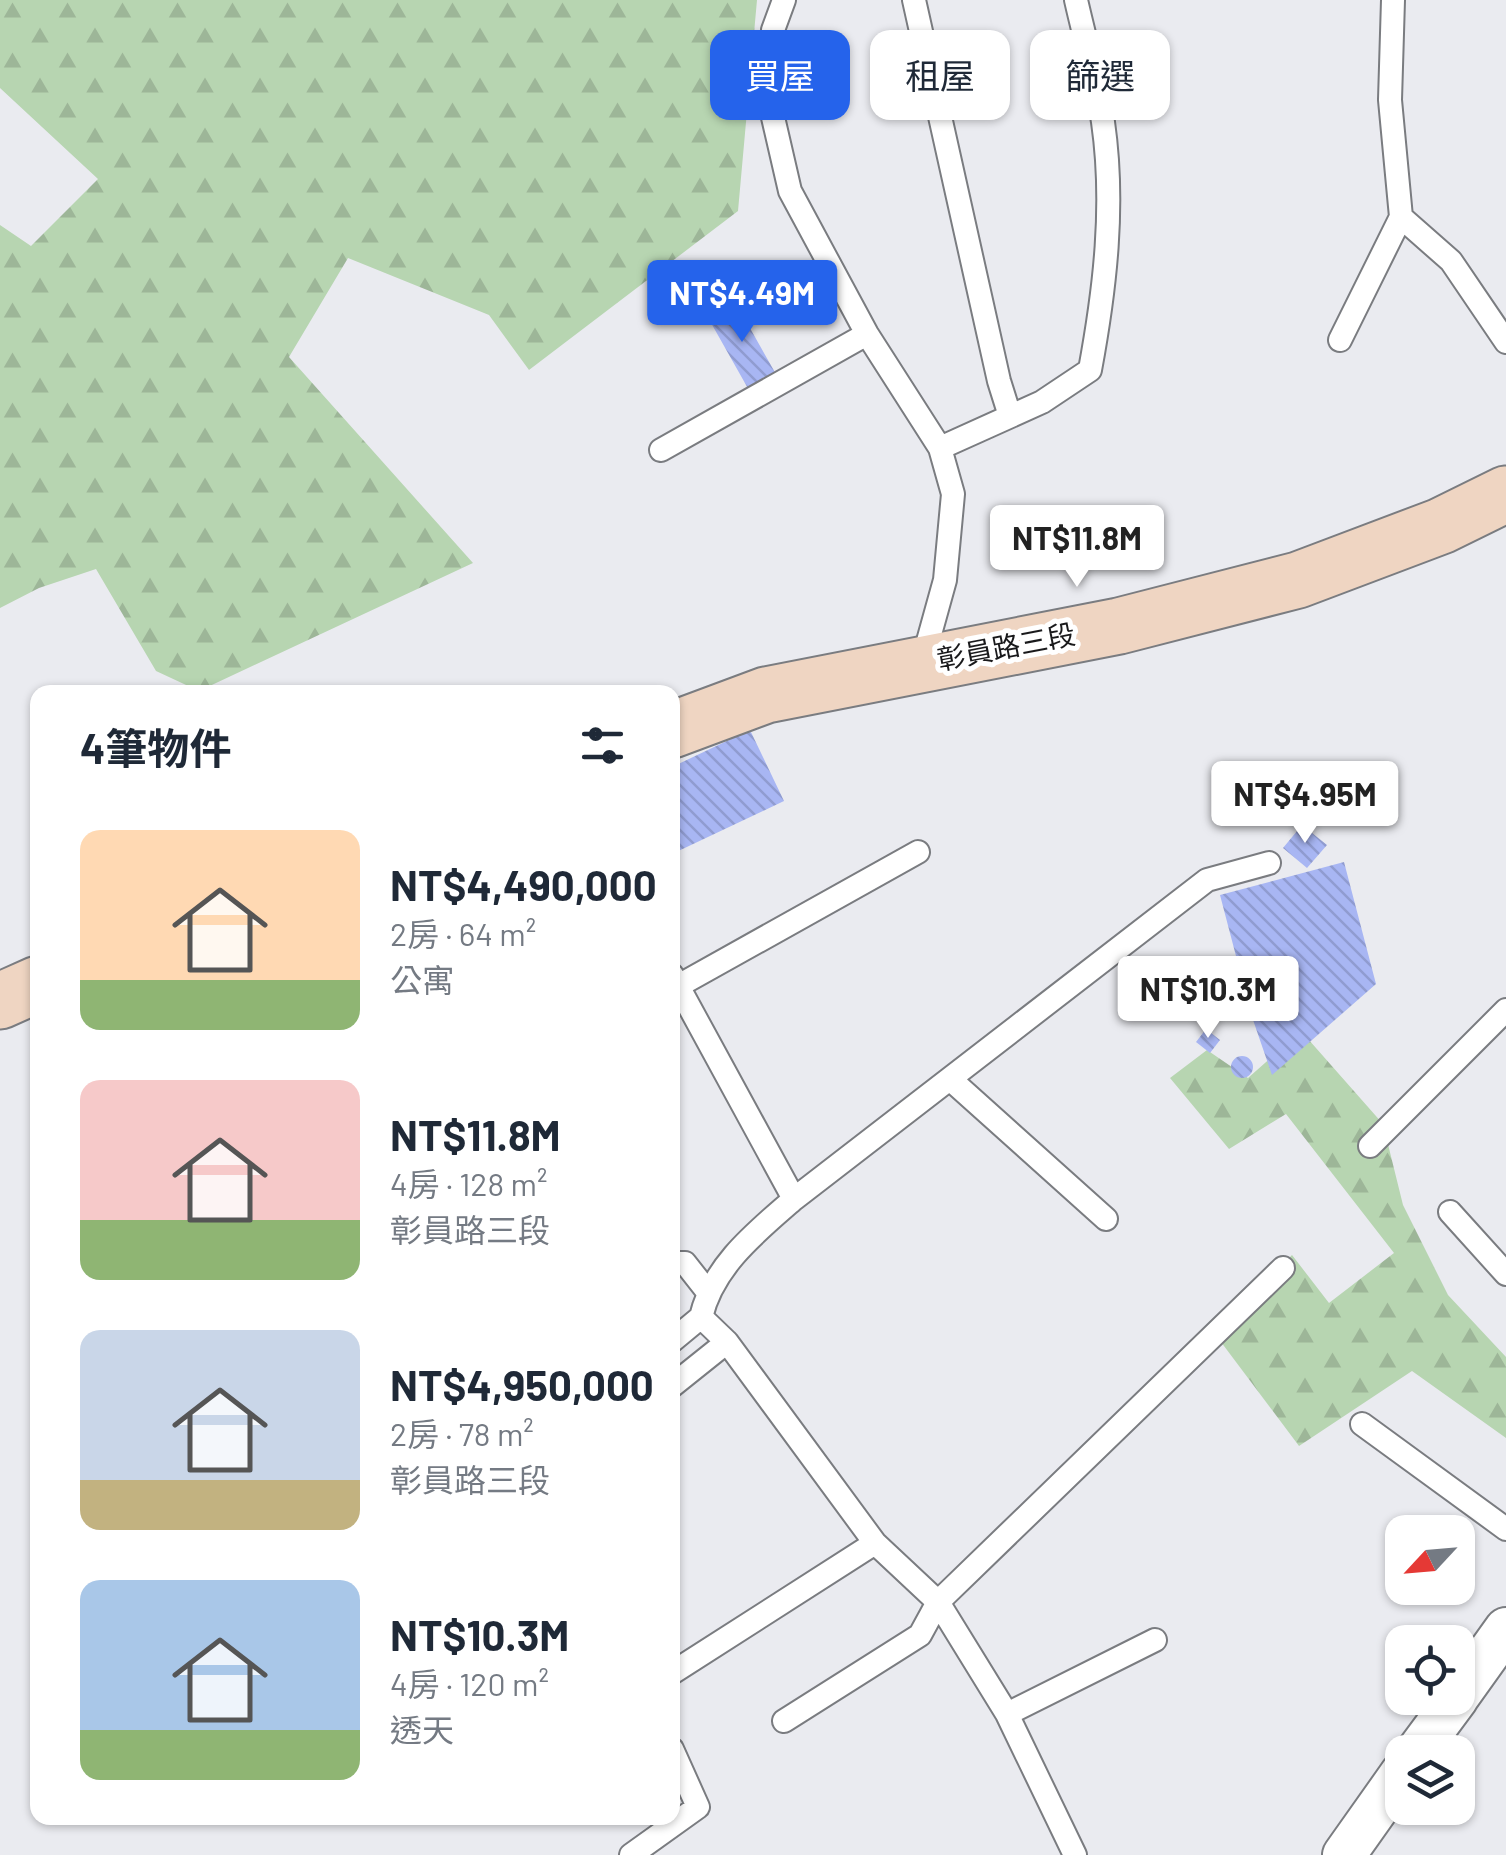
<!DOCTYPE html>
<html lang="zh-TW">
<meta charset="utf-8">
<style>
body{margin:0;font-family:Barlow,"Noto Sans TC",sans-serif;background:#f2f2f3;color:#1f2937;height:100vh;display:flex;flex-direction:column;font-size:38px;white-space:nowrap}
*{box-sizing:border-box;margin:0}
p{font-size:32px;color:#747a83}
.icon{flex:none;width:55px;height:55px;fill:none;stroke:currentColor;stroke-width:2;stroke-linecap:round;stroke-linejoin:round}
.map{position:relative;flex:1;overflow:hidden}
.details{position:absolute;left:30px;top:685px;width:650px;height:1140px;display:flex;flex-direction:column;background:#fff;border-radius:20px;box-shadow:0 2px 8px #0004}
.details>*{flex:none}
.top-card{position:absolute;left:710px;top:30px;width:645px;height:90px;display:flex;gap:20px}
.needle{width:65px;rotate:244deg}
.tools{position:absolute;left:1385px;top:1515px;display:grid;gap:20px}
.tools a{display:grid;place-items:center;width:90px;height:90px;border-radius:20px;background:#fff;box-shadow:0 2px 8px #0004;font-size:50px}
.price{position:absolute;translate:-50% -85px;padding:0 22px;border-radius:10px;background:#fff;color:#222;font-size:32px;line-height:65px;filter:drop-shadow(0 2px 5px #0008)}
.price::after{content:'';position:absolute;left:50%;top:60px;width:30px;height:22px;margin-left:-15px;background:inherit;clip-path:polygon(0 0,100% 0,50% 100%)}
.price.active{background:#2563eb;color:#fff}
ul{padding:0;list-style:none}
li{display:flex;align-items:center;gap:30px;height:250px;padding:0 50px}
li span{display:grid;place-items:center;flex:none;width:280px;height:200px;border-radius:20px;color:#555}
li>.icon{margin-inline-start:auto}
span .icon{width:120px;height:120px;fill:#fffc;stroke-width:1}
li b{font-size:42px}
h2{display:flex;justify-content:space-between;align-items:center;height:120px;padding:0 50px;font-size:42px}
.pill{padding:0 35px;border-radius:20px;background:#fff;box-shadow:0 2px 8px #0004;font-size:35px;line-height:90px}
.pill.active{background:#2563eb;color:#fff}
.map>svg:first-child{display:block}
.forest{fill:url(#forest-firs)}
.building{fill:url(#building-back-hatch)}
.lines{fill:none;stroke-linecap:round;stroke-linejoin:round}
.lane-casing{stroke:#7a7c80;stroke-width:26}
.street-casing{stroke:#7a7c80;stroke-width:46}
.secondary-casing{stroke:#7a7c80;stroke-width:59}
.lane{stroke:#fff;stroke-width:22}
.street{stroke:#fff;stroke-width:42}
.secondary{stroke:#efd5c2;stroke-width:55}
.labels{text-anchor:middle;stroke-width:10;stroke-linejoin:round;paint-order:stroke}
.street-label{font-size:28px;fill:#19191b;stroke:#fff}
</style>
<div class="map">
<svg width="1506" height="1855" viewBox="0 0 1506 1855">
<defs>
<pattern id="forest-firs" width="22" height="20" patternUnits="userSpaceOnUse" patternTransform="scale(2.5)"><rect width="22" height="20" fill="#b7d5b1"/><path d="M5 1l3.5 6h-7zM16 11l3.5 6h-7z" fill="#9db698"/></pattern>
<pattern id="building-back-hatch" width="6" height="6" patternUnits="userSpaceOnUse" patternTransform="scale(2.5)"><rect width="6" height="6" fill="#a8b6f3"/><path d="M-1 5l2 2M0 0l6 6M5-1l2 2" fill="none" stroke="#909cd0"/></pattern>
</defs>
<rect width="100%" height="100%" fill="#eaebf0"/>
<path class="forest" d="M 0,0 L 757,0 L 738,211 L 529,370 L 489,315 L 348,258 L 289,357 L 473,563 L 199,691 L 156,671 L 96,569 L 39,588 L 0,608 L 0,225 L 31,246 L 98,179 L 0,88 Z
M 1301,1031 L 1383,1124 L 1403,1205 L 1448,1295 L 1506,1357 L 1506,1438 L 1412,1371 L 1299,1446 L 1215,1334 L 1292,1255 L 1329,1303 L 1394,1253 L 1286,1114 L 1229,1149 L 1170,1078 L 1207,1050 L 1248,1078 Z"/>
<path class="building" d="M 733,298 L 777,376 L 750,392 L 706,314 Z
M 750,730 L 784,801 L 672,854 L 672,767 Z
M 1302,825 L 1327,845 L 1307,868 L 1283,848 Z
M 1344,862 L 1376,984 L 1272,1075 L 1252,1017 L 1220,895 Z
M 1206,1029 L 1220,1040 L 1210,1053 L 1196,1042 Z
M1231 1067a11 11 0 1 1 22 0a11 11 0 1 1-22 0Z"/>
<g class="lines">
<defs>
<path id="lane" d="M 784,0 L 773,30 L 772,113 L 790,191 L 867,334 L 940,448 L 953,494 L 945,580 L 922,663
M 914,0 L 999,381 L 1010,416
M 1393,0 L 1390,100 L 1401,217 L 1451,261 L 1506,342
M 1340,340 L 1401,217
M 940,448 L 1042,402 L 1090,370 C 1105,289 1115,205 1103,122 C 1097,81 1085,40 1076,0
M 661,450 L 867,334
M 672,975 L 794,1199 C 756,1232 713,1266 701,1317 L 727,1342 L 875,1543 L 938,1602 L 1007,1714 L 1075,1855
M 678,986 L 918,852
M 950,1079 L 1106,1219
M 1370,1146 L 1506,1010
M 794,1199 L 1207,880 L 1269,863
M 1450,1212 L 1506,1274
M 672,1263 L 685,1263 L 707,1291
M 672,1341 L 701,1317
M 672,1386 L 727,1342
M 1362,1424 L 1506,1529
M 672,1673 L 875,1543
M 1007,1714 L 1155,1640
M 784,1721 L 920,1635 L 938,1602 L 1283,1268
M 631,1855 L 698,1807 L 672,1749"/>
<path id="street" d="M 1458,1696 L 1506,1629
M 1417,1752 L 1457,1698
M 1344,1855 L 1402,1773"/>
<path id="secondary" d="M 672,730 L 766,695 L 1119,626 L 1298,580 L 1441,526 L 1506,494
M 0,1001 L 38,984"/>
</defs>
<use href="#lane" class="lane-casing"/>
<use href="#street" class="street-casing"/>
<use href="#secondary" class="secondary-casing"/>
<use href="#lane" class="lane"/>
<use href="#street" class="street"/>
<use href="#secondary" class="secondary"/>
</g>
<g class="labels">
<g class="street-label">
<text transform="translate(1006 647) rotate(-11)" y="10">彰員路三段</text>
</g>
</g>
</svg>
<div class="tools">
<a><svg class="needle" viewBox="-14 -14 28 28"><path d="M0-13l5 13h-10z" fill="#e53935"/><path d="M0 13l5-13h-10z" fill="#747a83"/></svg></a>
<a><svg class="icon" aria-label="locate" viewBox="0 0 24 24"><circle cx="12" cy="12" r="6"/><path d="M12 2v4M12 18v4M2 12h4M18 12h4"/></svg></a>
<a><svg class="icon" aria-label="layers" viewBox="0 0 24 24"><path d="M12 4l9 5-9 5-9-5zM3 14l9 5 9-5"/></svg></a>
</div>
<b class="price active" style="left:742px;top:345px">NT$4.49M</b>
<b class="price" style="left:1077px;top:590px">NT$11.8M</b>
<b class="price" style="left:1305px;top:846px">NT$4.95M</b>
<b class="price" style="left:1208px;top:1041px">NT$10.3M</b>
<div class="top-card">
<a class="pill active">買屋</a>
<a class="pill">租屋</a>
<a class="pill">篩選</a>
</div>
<section class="details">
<h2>4筆物件<svg class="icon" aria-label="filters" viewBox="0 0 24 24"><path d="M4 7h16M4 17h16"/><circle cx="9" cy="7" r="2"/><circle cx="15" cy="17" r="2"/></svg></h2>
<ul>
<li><span style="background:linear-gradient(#ffd9b3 75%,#8fb573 0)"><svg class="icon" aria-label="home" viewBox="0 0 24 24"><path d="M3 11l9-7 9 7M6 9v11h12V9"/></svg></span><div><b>NT$4,490,000</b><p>2房 · 64 m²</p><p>公寓</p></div></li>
<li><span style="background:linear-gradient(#f6c9c9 70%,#8fb573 0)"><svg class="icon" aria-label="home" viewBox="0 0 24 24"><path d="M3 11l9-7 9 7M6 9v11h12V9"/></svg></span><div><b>NT$11.8M</b><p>4房 · 128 m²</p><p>彰員路三段</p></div></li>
<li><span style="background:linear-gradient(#c9d6e8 75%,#c2b280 0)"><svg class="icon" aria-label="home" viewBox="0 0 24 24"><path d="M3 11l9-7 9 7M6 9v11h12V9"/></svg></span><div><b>NT$4,950,000</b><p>2房 · 78 m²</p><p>彰員路三段</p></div></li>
<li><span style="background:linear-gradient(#a9c7e8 75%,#8fb573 0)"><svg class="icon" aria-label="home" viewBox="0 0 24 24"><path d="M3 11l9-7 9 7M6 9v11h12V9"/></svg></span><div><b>NT$10.3M</b><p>4房 · 120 m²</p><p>透天</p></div></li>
</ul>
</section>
</div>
